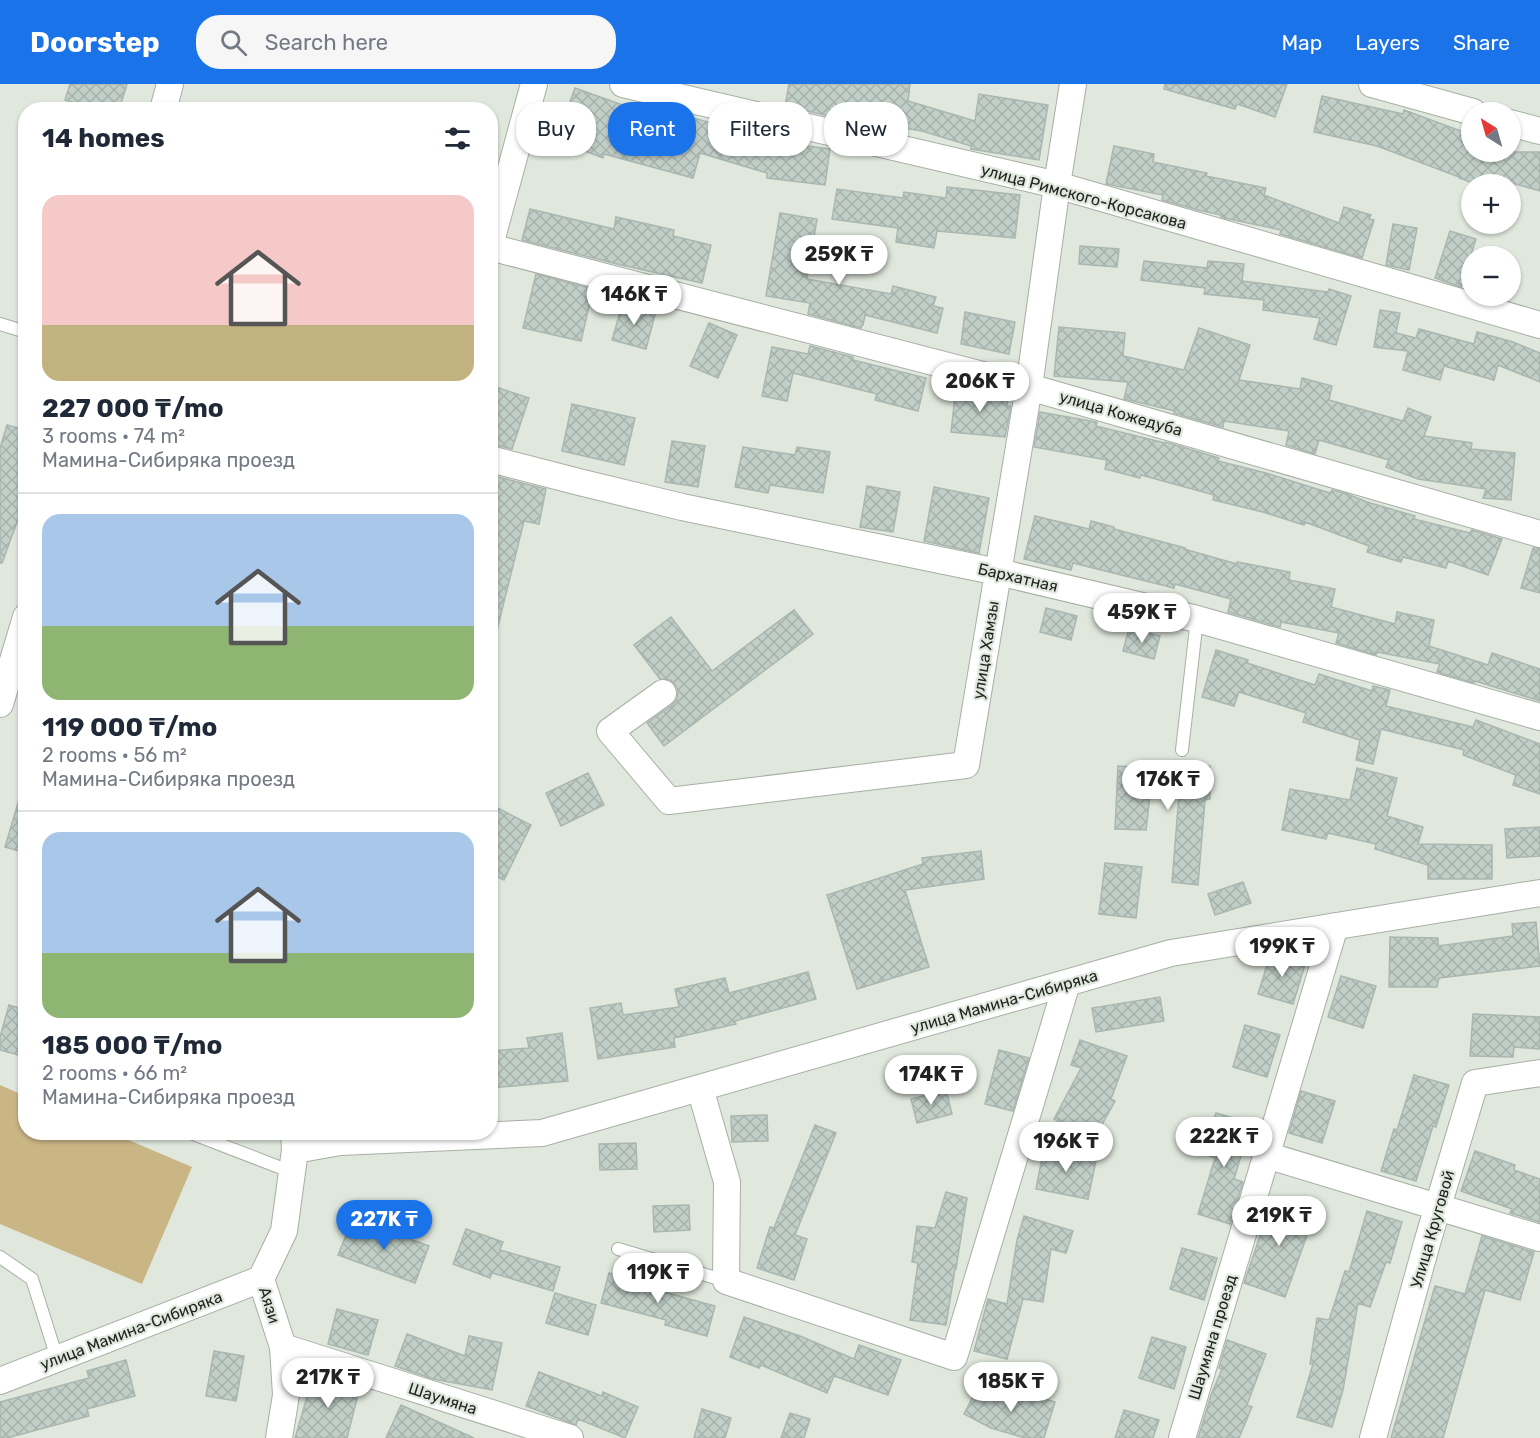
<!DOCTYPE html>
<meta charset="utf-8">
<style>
body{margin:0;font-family:Rubik,sans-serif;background:#f6f6f7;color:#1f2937;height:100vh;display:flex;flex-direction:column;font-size:22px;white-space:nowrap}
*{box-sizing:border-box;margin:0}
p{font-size:20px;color:#747a83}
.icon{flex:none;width:33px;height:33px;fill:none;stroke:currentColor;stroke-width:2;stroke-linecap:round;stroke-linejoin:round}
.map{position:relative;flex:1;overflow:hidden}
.details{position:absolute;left:18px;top:18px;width:480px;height:1038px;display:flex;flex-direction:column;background:#fff;border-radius:24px;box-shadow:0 2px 4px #0004}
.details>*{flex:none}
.banner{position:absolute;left:516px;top:18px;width:570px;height:54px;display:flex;gap:12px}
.needle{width:39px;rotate:323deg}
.tools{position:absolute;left:1461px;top:18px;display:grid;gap:12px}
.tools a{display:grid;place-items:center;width:60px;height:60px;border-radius:50%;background:#fff;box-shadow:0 2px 4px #0004;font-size:30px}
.price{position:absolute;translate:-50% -51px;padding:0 14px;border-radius:21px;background:#fff;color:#222;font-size:20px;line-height:39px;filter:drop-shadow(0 2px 3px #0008)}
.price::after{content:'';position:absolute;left:50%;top:36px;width:18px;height:14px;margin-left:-9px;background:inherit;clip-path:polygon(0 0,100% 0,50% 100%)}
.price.on{background:#1a73e8;color:#fff}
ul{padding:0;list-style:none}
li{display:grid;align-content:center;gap:12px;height:318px;padding:0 24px}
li+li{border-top:2px solid #e0e1e3}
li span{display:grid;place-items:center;height:186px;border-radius:18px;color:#555}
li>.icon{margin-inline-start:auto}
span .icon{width:108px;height:108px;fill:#fffc;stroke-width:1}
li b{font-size:26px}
h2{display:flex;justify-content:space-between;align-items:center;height:72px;padding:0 24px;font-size:26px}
.tag{padding:0 21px;border-radius:24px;background:#fff;box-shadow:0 2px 4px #0004;font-size:21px;line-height:54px}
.tag.on{background:#1a73e8;color:#fff}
header{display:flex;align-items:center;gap:36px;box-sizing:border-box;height:84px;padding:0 30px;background:#1a73e8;color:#fff}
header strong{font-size:28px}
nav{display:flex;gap:33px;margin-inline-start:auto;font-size:21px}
.search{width:420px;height:54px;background:#f6f6f7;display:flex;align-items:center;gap:15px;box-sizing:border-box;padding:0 21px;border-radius:24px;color:#747a83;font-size:22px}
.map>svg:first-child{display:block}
.garden{fill:#cab585}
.building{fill:url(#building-cross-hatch);stroke:#a9b7b0;stroke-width:1.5}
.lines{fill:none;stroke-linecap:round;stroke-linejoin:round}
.lane-casing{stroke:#a7afa5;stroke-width:14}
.street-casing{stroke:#a7afa5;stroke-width:28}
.lane{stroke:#fff;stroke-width:12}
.street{stroke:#fff;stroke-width:26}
.labels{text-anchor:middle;stroke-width:4.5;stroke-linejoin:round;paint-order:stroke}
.street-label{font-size:16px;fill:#222521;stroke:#e0e8dd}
</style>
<header>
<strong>Doorstep</strong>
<div class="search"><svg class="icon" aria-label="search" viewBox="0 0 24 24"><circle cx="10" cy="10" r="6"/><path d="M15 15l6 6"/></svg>Search here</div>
<nav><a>Map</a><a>Layers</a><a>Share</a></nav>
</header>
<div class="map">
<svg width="1540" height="1354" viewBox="0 0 1540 1354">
<defs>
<pattern id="building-cross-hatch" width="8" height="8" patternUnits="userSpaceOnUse" patternTransform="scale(1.5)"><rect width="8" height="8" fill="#c1cfc8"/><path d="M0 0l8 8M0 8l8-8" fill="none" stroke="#a6b2ac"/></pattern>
</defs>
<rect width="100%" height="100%" fill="#e0e8dd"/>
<path class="garden" d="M 0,1001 L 25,1012 L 26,1048 L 112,1049 L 192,1083 L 142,1200 L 0,1140 Z"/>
<path class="building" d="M 70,0 L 127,0 L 119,26 L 97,26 L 65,16 Z
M 789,0 L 910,0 L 908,17 L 975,37 L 979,10 L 1048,21 L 1039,76 L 971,65 L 971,62 L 922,47 L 829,32 L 785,22 Z
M 1165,0 L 1287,0 L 1275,33 L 1237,20 L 1235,25 L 1164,5 Z
M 575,4 L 642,28 L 644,20 L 708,38 L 708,39 L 769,57 L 830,65 L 825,101 L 767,94 L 767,89 L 700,69 L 693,94 L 604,70 L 603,74 L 556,56 Z
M 1322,12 L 1403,30 L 1404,26 L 1472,51 L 1472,68 L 1540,68 L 1540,107 L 1497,95 L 1495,100 L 1476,100 L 1459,94 L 1459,93 L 1377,62 L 1314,48 Z
M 1114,62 L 1154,70 L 1153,78 L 1207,89 L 1206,92 L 1266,104 L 1264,111 L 1339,139 L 1344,123 L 1371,131 L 1369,135 L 1374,136 L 1362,174 L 1280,150 L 1281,146 L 1224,134 L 1221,133 L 1221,131 L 1198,126 L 1162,116 L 1163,111 L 1106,100 Z
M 947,103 L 1020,111 L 1015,154 L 937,147 L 934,164 L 896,158 L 898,144 L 832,135 L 837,105 L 903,114 L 904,108 L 946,114 Z
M 530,125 L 614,145 L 616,133 L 674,146 L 673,152 L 711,161 L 702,199 L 617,180 L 522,156 Z
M 780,129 L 817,135 L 807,195 L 891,210 L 893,202 L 936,213 L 933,222 L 943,224 L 937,249 L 865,231 L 863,241 L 862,241 L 861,244 L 808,230 L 810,219 L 766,212 Z
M 1393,140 L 1417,144 L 1409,186 L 1386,181 Z
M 1450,147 L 1476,155 L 1461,203 L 1435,194 Z
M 1080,162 L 1119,165 L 1117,183 L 1079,180 Z
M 1144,177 L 1207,184 L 1208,177 L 1244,180 L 1242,197 L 1328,208 L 1329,205 L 1351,212 L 1336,261 L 1314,255 L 1320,234 L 1263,226 L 1264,216 L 1204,210 L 1205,204 L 1141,196 Z
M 536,190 L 593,205 L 581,257 L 523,244 Z
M 623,218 L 656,227 L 646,265 L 612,256 Z
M 1380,226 L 1400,229 L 1396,249 L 1416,254 L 1419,245 L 1474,260 L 1477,248 L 1513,258 L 1540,269 L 1540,298 L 1498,281 L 1494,296 L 1444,282 L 1440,296 L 1403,286 L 1408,267 L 1374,263 Z
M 965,228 L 1015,238 L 1009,270 L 961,260 Z
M 709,239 L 737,251 L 718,294 L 690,282 Z
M 1059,243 L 1125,249 L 1123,272 L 1184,286 L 1199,244 L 1250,261 L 1239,296 L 1300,305 L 1302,294 L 1332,302 L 1329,316 L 1403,337 L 1408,324 L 1431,333 L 1424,352 L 1472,359 L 1471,365 L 1515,369 L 1511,416 L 1483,414 L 1486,405 L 1418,395 L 1386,383 L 1389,376 L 1319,356 L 1315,370 L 1286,361 L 1289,347 L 1224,337 L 1223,343 L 1174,329 L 1175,327 L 1124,315 L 1128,298 L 1054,292 Z
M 810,262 L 853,273 L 853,276 L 926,294 L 918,327 L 875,316 L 877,310 L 793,289 L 787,317 L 762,312 L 772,263 L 808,270 Z
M 956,303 L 980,306 L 1008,313 L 1007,322 L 1011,322 L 1005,353 L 951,348 Z
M 499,304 L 529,314 L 512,365 L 490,360 L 490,331 Z
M 572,320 L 635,334 L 624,381 L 562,367 Z
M 1040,328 L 1097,338 L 1096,342 L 1165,359 L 1166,358 L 1219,374 L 1218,377 L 1266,389 L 1330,409 L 1332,406 L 1345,409 L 1367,418 L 1415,432 L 1414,435 L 1470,449 L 1472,446 L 1502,455 L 1488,491 L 1448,477 L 1446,484 L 1403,473 L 1401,478 L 1367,468 L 1369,462 L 1305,438 L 1304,441 L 1263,428 L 1213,416 L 1214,411 L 1141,391 L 1140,394 L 1105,385 L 1107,376 L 1034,363 Z
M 7,341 L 26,346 L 26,414 L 2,479 L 0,479 L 0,364 Z
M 672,357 L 705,362 L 698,403 L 665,398 Z
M 743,363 L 795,371 L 797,363 L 830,368 L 823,409 L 770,401 L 768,409 L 735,403 Z
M 490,391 L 546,405 L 539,440 L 524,437 L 497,546 L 490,545 Z
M 867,402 L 900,408 L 893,448 L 860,443 Z
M 934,403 L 989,414 L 979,469 L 924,457 Z
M 1035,432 L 1089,445 L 1091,437 L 1114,443 L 1114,445 L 1185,464 L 1184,465 L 1237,480 L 1237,478 L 1290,488 L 1289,496 L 1335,505 L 1331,523 L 1395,540 L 1397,528 L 1434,536 L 1429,562 L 1488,581 L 1492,569 L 1540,585 L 1540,617 L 1475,597 L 1474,599 L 1437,588 L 1440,580 L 1377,568 L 1376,571 L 1336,559 L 1339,549 L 1281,538 L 1280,543 L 1276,542 L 1228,528 L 1231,515 L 1175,500 L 1174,504 L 1073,479 L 1071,486 L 1024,475 Z
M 1533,464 L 1540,465 L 1540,509 L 1521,504 Z
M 1046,524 L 1077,532 L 1071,556 L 1040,548 Z
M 794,526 L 813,550 L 664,662 L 647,639 L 672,621 L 677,615 L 678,607 L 675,600 L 670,596 L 660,595 L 634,561 L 671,533 L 712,587 Z
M 1129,544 L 1160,552 L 1154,575 L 1123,567 Z
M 1216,566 L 1248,576 L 1247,579 L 1315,601 L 1319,590 L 1372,607 L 1373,602 L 1390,606 L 1386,622 L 1473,643 L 1476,636 L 1540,660 L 1540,710 L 1513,701 L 1516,691 L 1463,671 L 1464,666 L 1381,645 L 1373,680 L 1356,676 L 1360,656 L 1303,638 L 1306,629 L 1239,608 L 1234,622 L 1202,613 Z
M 1118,682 L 1148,684 L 1210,682 L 1210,715 L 1205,716 L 1198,801 L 1172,798 L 1180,698 L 1152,695 L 1146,746 L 1115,745 Z
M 1357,684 L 1397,694 L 1387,732 L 1423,743 L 1418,760 L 1492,761 L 1492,795 L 1428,795 L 1428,781 L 1375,765 L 1376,760 L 1328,749 L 1326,755 L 1282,746 L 1290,705 L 1350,716 Z
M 588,689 L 604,721 L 561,742 L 546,709 Z
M 21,709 L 26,710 L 26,769 L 5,763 Z
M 490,720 L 531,741 L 504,796 L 490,789 Z
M 1540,743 L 1540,772 L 1507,774 L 1505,745 Z
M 981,767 L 984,795 L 905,806 L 929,883 L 857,905 L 827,811 L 923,780 L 922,774 Z
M 1105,779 L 1142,783 L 1136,834 L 1099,830 Z
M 1243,798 L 1251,819 L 1215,831 L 1208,810 Z
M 1536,838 L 1540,882 L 1439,894 L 1437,903 L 1389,903 L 1390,853 L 1438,854 L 1438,862 L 1513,852 L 1512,840 Z
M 1271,868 L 1306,878 L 1293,920 L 1258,910 Z
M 808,888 L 816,915 L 735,937 L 736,940 L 674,954 L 675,963 L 598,975 L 590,924 L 621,919 L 623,931 L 679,923 L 675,905 L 725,894 L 729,909 Z
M 1341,892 L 1376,902 L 1363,944 L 1328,933 Z
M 1160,913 L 1164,937 L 1096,948 L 1092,924 Z
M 9,921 L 26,926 L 26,973 L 0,966 L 0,953 Z
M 1473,930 L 1540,933 L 1540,965 L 1514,963 L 1513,973 L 1470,972 Z
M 1245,941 L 1280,951 L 1267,993 L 1233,983 Z
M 562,949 L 568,997 L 490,1004 L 490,967 L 529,964 L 527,954 Z
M 1080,956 L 1127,972 L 1111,1015 L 1115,1017 L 1093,1057 L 1054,1035 L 1081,984 L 1071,981 Z
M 999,966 L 1029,974 L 1013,1027 L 985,1020 Z
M 1414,991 L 1449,1001 L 1436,1043 L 1433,1042 L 1416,1097 L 1381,1087 L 1394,1045 L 1397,1046 Z
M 946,1006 L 952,1030 L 917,1039 L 911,1015 Z
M 1301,1007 L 1335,1017 L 1322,1059 L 1289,1049 Z
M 1216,1029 L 1251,1039 L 1234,1095 L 1243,1098 L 1230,1140 L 1198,1130 L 1215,1074 L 1204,1070 Z
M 767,1031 L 768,1057 L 732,1058 L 731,1032 Z
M 815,1041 L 836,1049 L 795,1151 L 807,1155 L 794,1196 L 757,1184 L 770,1143 L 774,1144 Z
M 636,1059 L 637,1085 L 600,1086 L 599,1060 Z
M 1044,1063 L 1097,1072 L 1088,1115 L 1036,1105 Z
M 1475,1067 L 1515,1081 L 1514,1086 L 1540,1095 L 1540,1138 L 1510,1129 L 1512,1125 L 1461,1107 Z
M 946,1108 L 967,1114 L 956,1185 L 955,1185 L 946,1241 L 910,1236 L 918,1179 L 912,1178 L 917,1142 L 935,1144 Z
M 1270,1113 L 1315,1129 L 1285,1213 L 1244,1199 L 1261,1149 L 1259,1148 Z
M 689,1121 L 690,1146 L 654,1148 L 653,1122 Z
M 1367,1127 L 1402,1138 L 1390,1179 L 1386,1178 L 1370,1223 L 1358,1219 L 1343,1306 L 1332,1343 L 1297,1333 L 1313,1280 L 1310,1280 L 1317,1234 L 1329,1236 L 1345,1187 L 1349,1188 Z
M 1024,1132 L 1073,1147 L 1066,1169 L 1051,1165 L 1043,1218 L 1023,1215 L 1007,1275 L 974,1267 L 988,1215 L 1007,1220 L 1017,1156 Z
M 353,1134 L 429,1162 L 415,1199 L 338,1171 Z
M 466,1145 L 503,1158 L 500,1166 L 560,1183 L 553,1207 L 492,1189 L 490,1194 L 453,1180 Z
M 1482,1152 L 1534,1168 L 1520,1216 L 1485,1206 L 1443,1354 L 1391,1354 L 1435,1202 L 1465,1210 Z
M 1182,1164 L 1217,1174 L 1204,1216 L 1170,1205 Z
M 609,1189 L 651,1200 L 650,1204 L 715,1222 L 707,1252 L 665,1241 L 666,1236 L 601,1219 Z
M 555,1209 L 596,1221 L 588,1251 L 546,1239 Z
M 337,1225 L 378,1236 L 368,1271 L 328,1260 Z
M 744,1233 L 800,1252 L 854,1275 L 859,1261 L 901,1276 L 888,1311 L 834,1292 L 827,1309 L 761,1281 L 759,1284 L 730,1273 Z
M 407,1250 L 465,1272 L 469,1252 L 502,1259 L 492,1306 L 433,1295 L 395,1282 Z
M 1152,1253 L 1186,1263 L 1174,1305 L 1139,1294 Z
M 1227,1256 L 1266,1270 L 1247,1321 L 1252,1323 L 1239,1354 L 1198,1354 L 1211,1311 L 1222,1285 L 1219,1284 Z
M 214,1267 L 244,1272 L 236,1317 L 206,1312 Z
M 126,1276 L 135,1312 L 87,1325 L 89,1332 L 7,1354 L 0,1354 L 0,1318 L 89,1294 L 87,1287 Z
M 539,1288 L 602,1312 L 603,1308 L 638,1323 L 625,1354 L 578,1335 L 576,1341 L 526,1322 Z
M 314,1289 L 360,1303 L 347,1354 L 295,1354 Z
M 980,1299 L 1017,1319 L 1020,1307 L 1055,1318 L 1044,1354 L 1025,1354 L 991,1344 L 964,1330 Z
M 401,1321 L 474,1354 L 386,1354 Z
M 702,1325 L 731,1334 L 725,1354 L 694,1354 Z
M 1124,1326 L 1159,1336 L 1153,1354 L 1115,1354 Z
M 790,1329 L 810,1335 L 804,1354 L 781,1354 Z"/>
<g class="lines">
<defs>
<path id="lane" d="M 0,240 L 26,248
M 1182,666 L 1197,535
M 188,1048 L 292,1088
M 618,1165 L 726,1197
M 0,1173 L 32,1195 L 57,1274"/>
<path id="street" d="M 623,0 L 1057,101 L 1540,241
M 1372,0 L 1473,28
M 163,26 L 170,0
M 1510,39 L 1540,47
M 490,161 L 534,0
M 490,163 L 1029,303 L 1540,450
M 490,375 L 579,398 L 682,423 L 998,488 L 1197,535 L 1540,633
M 663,609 L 610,647 L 669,717 L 966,681 L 1029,303 L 1057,101 L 1073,0
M 0,620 L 26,533
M 700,1004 L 727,1098 L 726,1197 L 954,1273 L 1067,899
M 295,1066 L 340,1058 L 542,1049 L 1171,869 L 1540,809
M 1266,1071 L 1540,1154
M 261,1195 L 283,1263 L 286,1311 L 279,1354
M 261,1195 L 284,1147 L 295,1066 L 294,1049
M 283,1263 L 570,1354
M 0,1297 L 261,1195
M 1182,1354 L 1335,842
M 1373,1354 L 1427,1159 L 1475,999 L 1540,989"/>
</defs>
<use href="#lane" class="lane-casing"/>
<use href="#street" class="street-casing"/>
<use href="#lane" class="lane"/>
<use href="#street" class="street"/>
</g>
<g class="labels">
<g class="street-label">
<text transform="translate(1084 112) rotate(15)" y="6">улица Римского-Корсакова</text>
<text transform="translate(1121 329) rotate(16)" y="6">улица Кожедуба</text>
<text transform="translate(1018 493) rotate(13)" y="6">Бархатная</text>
<text transform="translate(985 566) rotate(-81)" y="6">улица Хамзы</text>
<text transform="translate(1004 917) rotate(-16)" y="6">улица Мамина-Сибиряка</text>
<text transform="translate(1432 1145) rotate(-74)" y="6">Улица Круговой</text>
<text transform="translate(270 1221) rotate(73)" y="6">Аязи</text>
<text transform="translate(131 1246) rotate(-21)" y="6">улица Мамина-Сибиряка</text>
<text transform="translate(1212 1253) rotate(-73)" y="6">Шаумяна проезд</text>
<text transform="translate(443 1314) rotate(18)" y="6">Шаумяна</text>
</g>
</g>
</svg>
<div class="tools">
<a><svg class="needle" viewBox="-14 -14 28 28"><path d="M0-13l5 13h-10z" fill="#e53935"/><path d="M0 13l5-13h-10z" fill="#747a83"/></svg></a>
<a>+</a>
<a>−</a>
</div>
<b class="price" style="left:839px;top:202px">259K ₸</b>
<b class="price" style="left:634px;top:242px">146K ₸</b>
<b class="price" style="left:980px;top:329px">206K ₸</b>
<b class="price" style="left:1142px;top:560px">459K ₸</b>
<b class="price" style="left:1168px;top:727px">176K ₸</b>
<b class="price" style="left:1282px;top:894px">199K ₸</b>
<b class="price" style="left:931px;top:1022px">174K ₸</b>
<b class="price" style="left:1224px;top:1084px">222K ₸</b>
<b class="price" style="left:1066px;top:1089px">196K ₸</b>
<b class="price" style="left:1279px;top:1163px">219K ₸</b>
<b class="price on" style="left:384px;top:1167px">227K ₸</b>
<b class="price" style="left:658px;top:1220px">119K ₸</b>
<b class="price" style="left:328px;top:1325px">217K ₸</b>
<b class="price" style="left:1011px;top:1329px">185K ₸</b>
<div class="banner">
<a class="tag">Buy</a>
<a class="tag on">Rent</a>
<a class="tag">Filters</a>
<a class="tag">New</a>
</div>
<section class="details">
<h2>14 homes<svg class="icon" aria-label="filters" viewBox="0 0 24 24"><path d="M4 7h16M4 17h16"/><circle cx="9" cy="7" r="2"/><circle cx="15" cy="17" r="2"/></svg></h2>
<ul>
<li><span style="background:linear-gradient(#f6c9c9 70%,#c2b280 0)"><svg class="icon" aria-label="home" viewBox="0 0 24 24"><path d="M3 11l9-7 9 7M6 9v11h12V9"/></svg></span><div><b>227 000 ₸/mo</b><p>3 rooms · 74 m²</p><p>Мамина-Сибиряка проезд</p></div></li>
<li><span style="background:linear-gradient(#a9c7e8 60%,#8fb573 0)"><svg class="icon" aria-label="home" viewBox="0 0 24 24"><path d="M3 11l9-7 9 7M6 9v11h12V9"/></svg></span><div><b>119 000 ₸/mo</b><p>2 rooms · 56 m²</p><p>Мамина-Сибиряка проезд</p></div></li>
<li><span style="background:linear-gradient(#a9c7e8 65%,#8fb573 0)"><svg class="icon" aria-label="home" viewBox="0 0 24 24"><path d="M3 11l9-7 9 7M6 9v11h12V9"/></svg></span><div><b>185 000 ₸/mo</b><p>2 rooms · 66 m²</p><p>Мамина-Сибиряка проезд</p></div></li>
</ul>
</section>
</div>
